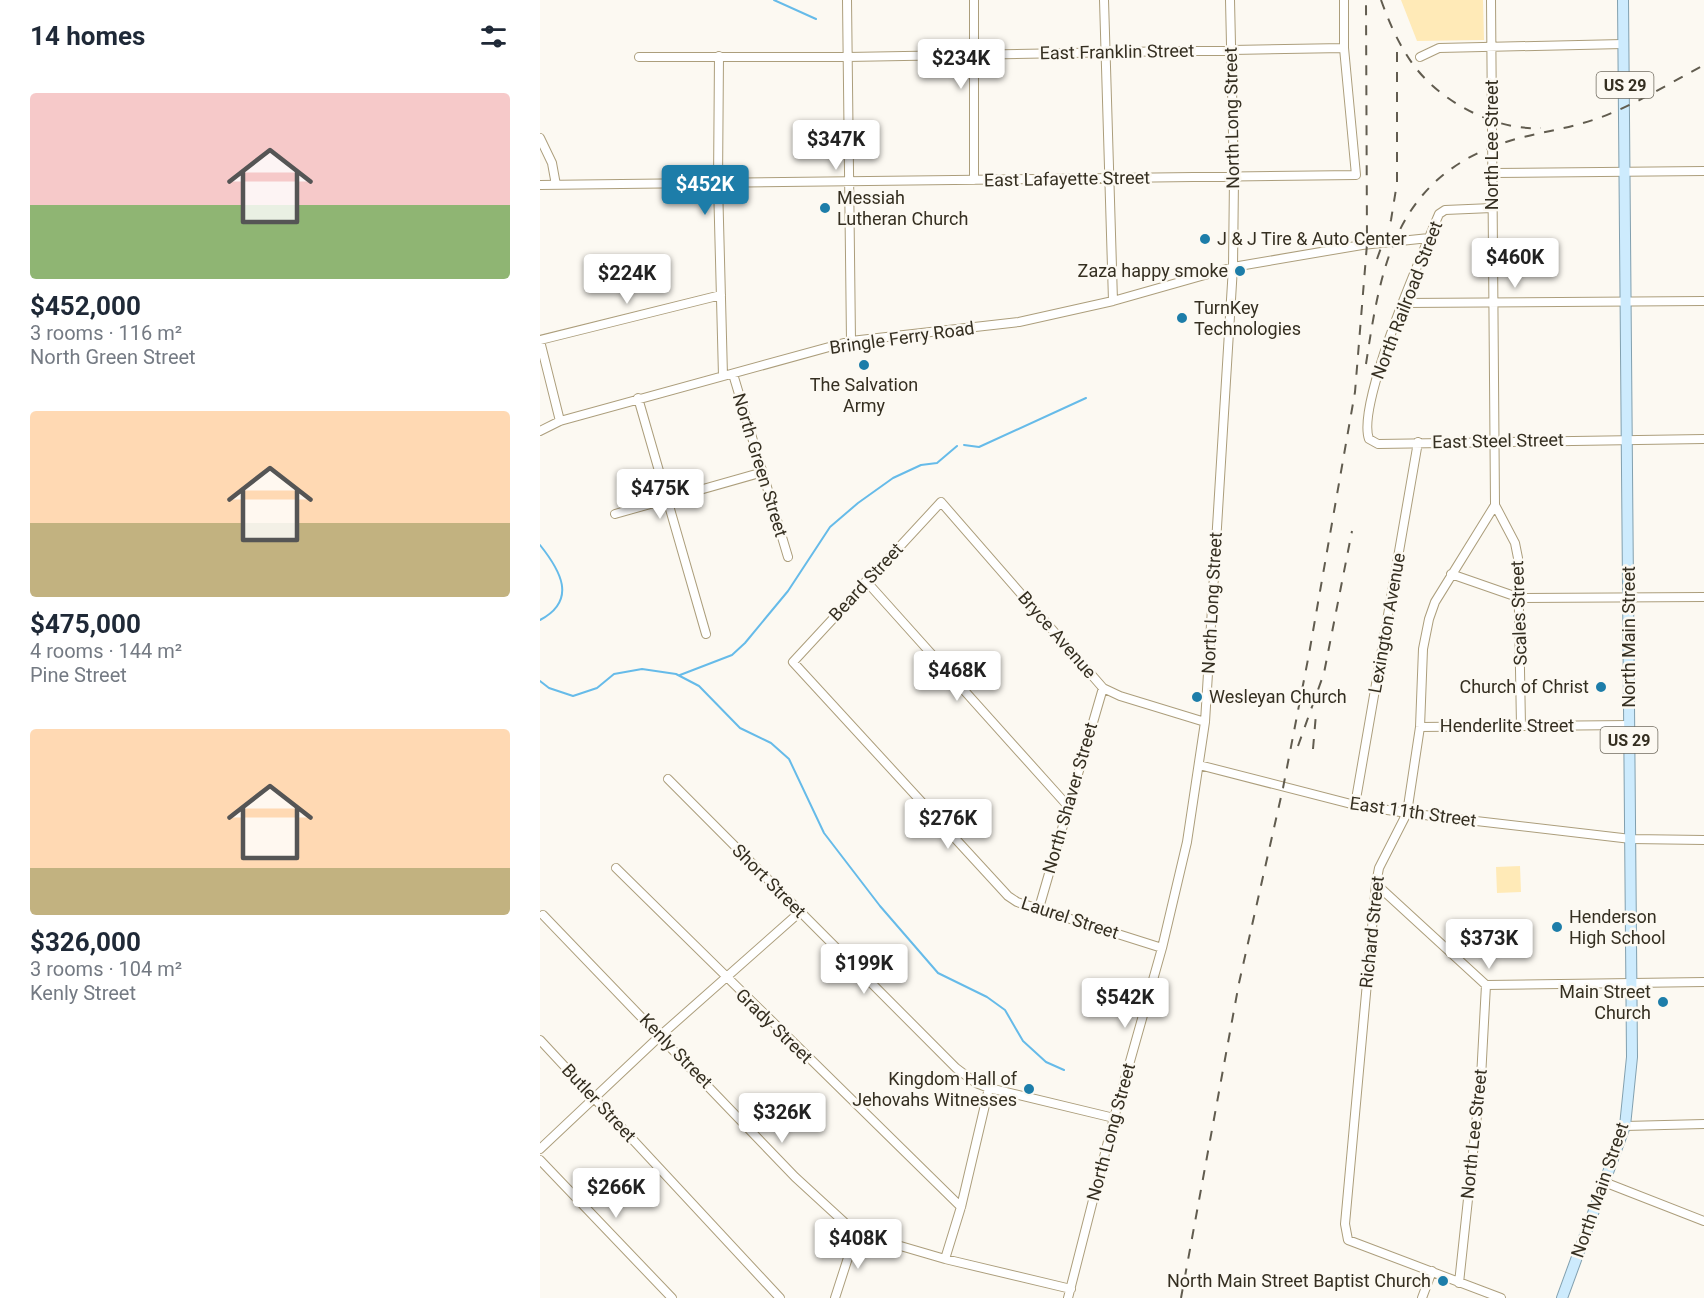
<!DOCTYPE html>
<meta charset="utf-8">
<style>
body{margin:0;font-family:Roboto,sans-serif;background:#f2f2f3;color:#1f2937;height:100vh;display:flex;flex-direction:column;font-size:22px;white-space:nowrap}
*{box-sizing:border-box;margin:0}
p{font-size:20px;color:#747a83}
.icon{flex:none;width:33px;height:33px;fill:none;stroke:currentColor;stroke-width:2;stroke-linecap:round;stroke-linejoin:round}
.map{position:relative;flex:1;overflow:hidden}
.side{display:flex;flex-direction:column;background:#fff;width:540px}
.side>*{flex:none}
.price{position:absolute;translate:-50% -51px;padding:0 14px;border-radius:6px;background:#fff;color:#222;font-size:20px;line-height:39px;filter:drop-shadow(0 2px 3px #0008)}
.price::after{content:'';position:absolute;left:50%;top:36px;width:18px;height:14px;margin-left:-9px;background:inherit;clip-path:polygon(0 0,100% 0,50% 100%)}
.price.active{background:#1d7da9;color:#fff}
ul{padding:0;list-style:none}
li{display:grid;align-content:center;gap:12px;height:318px;padding:0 30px}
li span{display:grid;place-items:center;height:186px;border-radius:6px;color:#555}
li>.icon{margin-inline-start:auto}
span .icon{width:108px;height:108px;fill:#fffc;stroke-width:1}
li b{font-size:26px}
h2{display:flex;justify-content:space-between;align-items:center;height:72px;padding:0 30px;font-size:26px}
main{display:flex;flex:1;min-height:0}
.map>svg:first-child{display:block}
.green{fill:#ffeab7}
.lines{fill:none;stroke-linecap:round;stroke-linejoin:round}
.stream{stroke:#66bbe9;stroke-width:2}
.minor-casing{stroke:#ac9e7c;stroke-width:10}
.major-casing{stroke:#82a0af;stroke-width:12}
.minor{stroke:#fff;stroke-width:8}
.major{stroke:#cdebfd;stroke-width:10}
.rail{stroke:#615c4f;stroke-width:2;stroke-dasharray:10 10;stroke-linecap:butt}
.poi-dot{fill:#1d7da9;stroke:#fcf9f2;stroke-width:2}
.labels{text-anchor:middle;stroke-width:5;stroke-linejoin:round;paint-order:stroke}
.shield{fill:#fcf9f2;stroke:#716c60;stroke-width:1.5}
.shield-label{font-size:16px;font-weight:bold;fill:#352f21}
.street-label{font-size:18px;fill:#352f21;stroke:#fcf9f2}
.poi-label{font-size:18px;fill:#352f21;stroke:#fcf9f2;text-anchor:start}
</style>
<main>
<section class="side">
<h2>14 homes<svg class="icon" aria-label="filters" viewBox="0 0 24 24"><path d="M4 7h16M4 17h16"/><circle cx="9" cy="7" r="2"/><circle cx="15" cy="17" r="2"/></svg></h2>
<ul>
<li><span style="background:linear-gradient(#f6c9c9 60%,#8fb573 0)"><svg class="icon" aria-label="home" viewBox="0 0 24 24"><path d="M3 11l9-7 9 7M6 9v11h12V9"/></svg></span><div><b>$452,000</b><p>3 rooms · 116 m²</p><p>North Green Street</p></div></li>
<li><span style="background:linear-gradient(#ffd9b3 60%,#c2b280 0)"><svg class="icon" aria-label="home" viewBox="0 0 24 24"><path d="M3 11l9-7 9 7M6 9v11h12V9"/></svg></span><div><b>$475,000</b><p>4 rooms · 144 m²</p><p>Pine Street</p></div></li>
<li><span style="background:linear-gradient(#ffd9b3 75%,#c2b280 0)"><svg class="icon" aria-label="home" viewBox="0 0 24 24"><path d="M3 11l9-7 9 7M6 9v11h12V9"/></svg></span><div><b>$326,000</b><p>3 rooms · 104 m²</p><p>Kenly Street</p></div></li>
</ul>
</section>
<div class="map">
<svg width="1164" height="1298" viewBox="0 0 1164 1298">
<rect width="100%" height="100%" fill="#fcf9f2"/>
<path class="green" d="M 861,0 L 943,0 L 944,40 L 877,41 Z
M 980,866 L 981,892 L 957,893 L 956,867 Z"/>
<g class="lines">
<path class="stream" d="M 234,0 L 276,19
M 424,445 L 439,447 L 546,398
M 0,545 C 20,570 38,600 0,620
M 140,675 L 192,655 L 205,643 L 248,591 L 290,527 L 318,503 L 353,478 L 381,465 L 397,463 L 417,446
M 0,681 L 9,688 L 33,696 L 57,688 L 74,674 L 102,669 L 136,674 L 159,686 L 200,728 L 231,743 L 249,759 L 284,833 L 340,906 L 398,973 L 447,997 L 465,1010 L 483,1041 L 506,1062 L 524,1070"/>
<defs>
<path id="minor" d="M 307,0 L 311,341
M 434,0 L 434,180
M 564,0 L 573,301
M 951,0 L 955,505 L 895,602 L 889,619 L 883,649 L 880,727 L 867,813 L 839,868 L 836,884 L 805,1224 L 808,1240 L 961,1298
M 179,56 L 178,183 L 183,376
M 99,57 L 307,57 L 804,48
M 880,57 L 899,48 L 1083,44
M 0,138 L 12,163 L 16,185
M 953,173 L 1164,171
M 0,185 L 816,175 L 804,48 L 804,0
M 952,208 L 905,210 L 899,214 C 883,252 816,404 829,439 L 838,444 L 1164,439
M 864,303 L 1164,301
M 0,340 L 181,295
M 0,341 L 20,421
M 193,374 L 248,557
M 98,398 L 166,634
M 0,431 L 20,421 L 311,341 L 479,322 L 573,301 L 693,267 L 822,245 L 889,238
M 955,505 L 975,543 L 978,558 L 981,726
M 75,514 L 223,472
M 911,574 L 980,598 L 1164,597
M 326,581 L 527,805
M 880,727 L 1089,725
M 659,765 L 815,805 L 867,813 L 1091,839 L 1164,840
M 128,779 L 416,1068 L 436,1083 L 449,1088 L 574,1118
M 815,805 L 878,442
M 76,868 L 421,1207
M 836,884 L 946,985 L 1164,982
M 499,908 L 563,688
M 3,915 L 255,1177 L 316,1233 L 405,1259 L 531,1289
M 622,948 L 477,902 L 468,896 L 253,662 L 401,502 L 563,688 L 580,696 L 665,722
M 0,1040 L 240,1298
M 1085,1126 L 1164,1124
M 0,1149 L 121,1035 L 260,912
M 0,1160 L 132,1298
M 1064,1182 L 1164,1221
M 405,1259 L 421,1207 L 449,1088
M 919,1283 L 941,1078 L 946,985
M 295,1298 L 316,1233
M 528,1298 L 574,1118 L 622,948 L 647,842 L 665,722 L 693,267 L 694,178 L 690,0
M 882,1298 L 892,1271"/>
<path id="major" d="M 1022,1298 L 1085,1126 L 1092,1057 L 1083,0"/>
</defs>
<use href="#minor" class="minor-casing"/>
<use href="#major" class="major-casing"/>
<use href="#minor" class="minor"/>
<use href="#major" class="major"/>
<path class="rail" d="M 841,0 C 849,22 858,43 872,63 C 899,101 955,131 1001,128
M 837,259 L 851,220 L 857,183 L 857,52
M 826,364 C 840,272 853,186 952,147 C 984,134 1020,131 1053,120 C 1092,107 1128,84 1164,65
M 758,746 L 784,673 L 812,531
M 773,749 L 776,714
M 641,1298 L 699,983 L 743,788 L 769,654 L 815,392 L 827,244 L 826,0"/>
</g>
<g class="poi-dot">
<circle cx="285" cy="208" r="6"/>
<circle cx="665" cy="239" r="6"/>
<circle cx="700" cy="271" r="6"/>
<circle cx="642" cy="318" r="6"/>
<circle cx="324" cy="365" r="6"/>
<circle cx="1061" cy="687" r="6"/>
<circle cx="657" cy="697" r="6"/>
<circle cx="1017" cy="927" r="6"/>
<circle cx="1123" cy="1002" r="6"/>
<circle cx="489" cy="1089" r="6"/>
<circle cx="903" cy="1281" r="6"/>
</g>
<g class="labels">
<g class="shield">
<rect x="1056.5" y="72" width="57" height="26" rx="4.5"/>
<rect x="1060.5" y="727" width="57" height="26" rx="4.5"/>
</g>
<g class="shield-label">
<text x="1085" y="91">US 29</text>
<text x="1089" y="746">US 29</text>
</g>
<g class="street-label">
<text transform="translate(577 52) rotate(-1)" y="6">East Franklin Street</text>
<text transform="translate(692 118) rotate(-91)" y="6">North Long Street</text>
<text transform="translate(952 145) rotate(-90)" y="6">North Lee Street</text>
<text transform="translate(527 179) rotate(-1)" y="6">East Lafayette Street</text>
<text transform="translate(867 300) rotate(-69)" y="6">North Railroad Street</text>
<text transform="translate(362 338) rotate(-8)" y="6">Bringle Ferry Road</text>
<text transform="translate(958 441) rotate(-1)" y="6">East Steel Street</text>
<text transform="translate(220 465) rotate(73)" y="6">North Green Street</text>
<text transform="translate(326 582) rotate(-47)" y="6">Beard Street</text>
<text transform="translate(672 603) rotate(-87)" y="6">North Long Street</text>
<text transform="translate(979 613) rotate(-92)" y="6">Scales Street</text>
<text transform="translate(847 623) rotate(-80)" y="6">Lexington Avenue</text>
<text transform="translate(517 635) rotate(49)" y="6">Bryce Avenue</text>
<text transform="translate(1089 637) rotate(-90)" y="6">North Main Street</text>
<text x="967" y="732">Henderlite Street</text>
<text transform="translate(530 798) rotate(-74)" y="6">North Shaver Street</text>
<text transform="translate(873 812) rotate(8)" y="6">East 11th Street</text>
<text transform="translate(229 881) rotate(45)" y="6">Short Street</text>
<text transform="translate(530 918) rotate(18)" y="6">Laurel Street</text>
<text transform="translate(832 932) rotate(-84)" y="6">Richard Street</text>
<text transform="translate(234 1026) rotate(44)" y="6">Grady Street</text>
<text transform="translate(136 1051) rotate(46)" y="6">Kenly Street</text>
<text transform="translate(59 1103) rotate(47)" y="6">Butler Street</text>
<text transform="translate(571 1132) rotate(-75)" y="6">North Long Street</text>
<text transform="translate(934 1134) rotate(-84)" y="6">North Lee Street</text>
<text transform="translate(1060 1190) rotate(-71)" y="6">North Main Street</text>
</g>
<g class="poi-label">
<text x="297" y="204">Messiah<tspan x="297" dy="21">Lutheran Church</tspan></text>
<text x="677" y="245">J &amp; J Tire &amp; Auto Center</text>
<text x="688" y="277" text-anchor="end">Zaza happy smoke</text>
<text x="654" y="314">TurnKey<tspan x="654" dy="21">Technologies</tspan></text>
<text x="324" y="391" text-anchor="middle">The Salvation<tspan x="324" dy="21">Army</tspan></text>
<text x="1049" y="693" text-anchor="end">Church of Christ</text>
<text x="669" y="703">Wesleyan Church</text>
<text x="1029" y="923">Henderson<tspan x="1029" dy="21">High School</tspan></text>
<text x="1111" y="998" text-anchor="end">Main Street<tspan x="1111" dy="21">Church</tspan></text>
<text x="477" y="1085" text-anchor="end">Kingdom Hall of<tspan x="477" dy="21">Jehovahs Witnesses</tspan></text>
<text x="891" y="1287" text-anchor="end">North Main Street Baptist Church</text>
</g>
</g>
</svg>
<b class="price" style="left:421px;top:90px">$234K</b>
<b class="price" style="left:296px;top:171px">$347K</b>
<b class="price active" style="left:165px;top:216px">$452K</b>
<b class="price" style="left:975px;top:289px">$460K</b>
<b class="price" style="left:87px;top:305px">$224K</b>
<b class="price" style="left:120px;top:520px">$475K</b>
<b class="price" style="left:417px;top:702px">$468K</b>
<b class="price" style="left:408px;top:850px">$276K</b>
<b class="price" style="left:949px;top:970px">$373K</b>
<b class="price" style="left:324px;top:995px">$199K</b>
<b class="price" style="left:585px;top:1029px">$542K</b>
<b class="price" style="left:242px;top:1144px">$326K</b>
<b class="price" style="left:76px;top:1219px">$266K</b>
<b class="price" style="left:318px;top:1270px">$408K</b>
</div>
</main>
